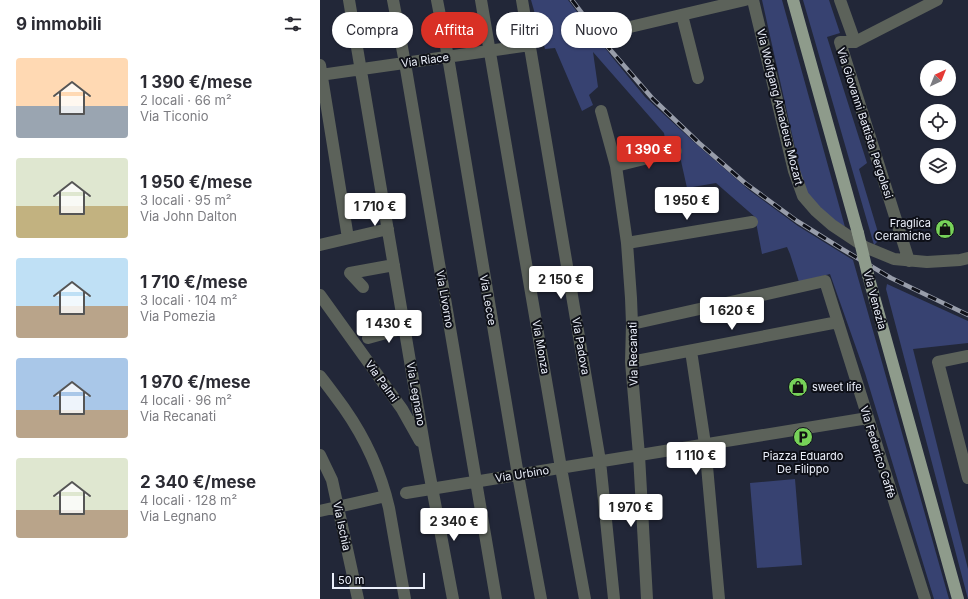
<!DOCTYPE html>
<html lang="it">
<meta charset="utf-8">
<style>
body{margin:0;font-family:Inter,sans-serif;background:#f2f2f3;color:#2b2b33;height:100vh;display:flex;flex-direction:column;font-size:15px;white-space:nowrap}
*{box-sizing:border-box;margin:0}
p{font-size:13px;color:#7c7c81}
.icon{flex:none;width:22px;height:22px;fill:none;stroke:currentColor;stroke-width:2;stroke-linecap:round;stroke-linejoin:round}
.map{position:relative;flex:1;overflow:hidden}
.side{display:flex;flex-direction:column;background:#fff;width:320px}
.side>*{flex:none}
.banner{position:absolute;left:12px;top:12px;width:380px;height:36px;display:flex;gap:8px}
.needle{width:26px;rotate:43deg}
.controls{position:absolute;left:600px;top:60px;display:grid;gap:8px}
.controls a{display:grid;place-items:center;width:36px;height:36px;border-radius:50%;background:#fff;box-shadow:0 1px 3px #0004;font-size:20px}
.scale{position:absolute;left:12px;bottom:10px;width:93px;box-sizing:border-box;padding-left:4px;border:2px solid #ecf0fb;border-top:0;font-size:11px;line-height:14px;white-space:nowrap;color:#ecf0fb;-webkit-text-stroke:3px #0e1018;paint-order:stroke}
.price{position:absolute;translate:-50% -34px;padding:0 9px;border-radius:4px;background:#fff;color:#222;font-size:13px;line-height:26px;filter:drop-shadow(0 1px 2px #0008)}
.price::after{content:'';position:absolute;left:50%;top:24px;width:12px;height:9px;margin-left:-6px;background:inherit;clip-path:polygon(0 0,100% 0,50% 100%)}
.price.on{background:#d93025;color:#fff}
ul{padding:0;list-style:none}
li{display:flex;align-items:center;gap:12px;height:100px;padding:0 16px}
li span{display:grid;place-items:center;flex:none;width:112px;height:80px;border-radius:4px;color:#555}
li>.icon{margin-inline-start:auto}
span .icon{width:48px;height:48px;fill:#fffc;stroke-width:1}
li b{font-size:17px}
h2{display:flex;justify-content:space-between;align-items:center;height:48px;padding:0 16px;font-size:17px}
.chip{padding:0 14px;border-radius:18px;background:#fff;box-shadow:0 1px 3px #0004;font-size:14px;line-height:36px}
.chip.on{background:#d93025;color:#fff}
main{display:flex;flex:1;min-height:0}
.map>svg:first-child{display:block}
.green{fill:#374271}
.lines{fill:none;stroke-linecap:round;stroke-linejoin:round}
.minor{stroke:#5c625a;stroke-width:12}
.major{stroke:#8e9b8b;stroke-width:12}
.rail-casing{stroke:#989daa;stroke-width:4.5}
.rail{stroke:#0e1018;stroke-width:3;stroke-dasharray:9;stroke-linecap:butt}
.major-bridge{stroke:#8e9b8b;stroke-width:12}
.labels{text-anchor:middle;stroke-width:4;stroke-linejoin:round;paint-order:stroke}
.street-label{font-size:11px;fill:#ecf0fb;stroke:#0e1018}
.poi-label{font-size:11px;fill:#ecf0fb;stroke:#0e1018;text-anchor:end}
</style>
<main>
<section class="side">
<h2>9 immobili<svg class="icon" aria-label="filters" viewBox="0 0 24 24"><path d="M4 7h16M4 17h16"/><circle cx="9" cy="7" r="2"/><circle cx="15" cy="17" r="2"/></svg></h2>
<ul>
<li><span style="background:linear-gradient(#ffd9b3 60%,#9aa5b1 0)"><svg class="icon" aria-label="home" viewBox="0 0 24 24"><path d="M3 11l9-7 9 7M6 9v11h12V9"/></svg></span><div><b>1 390 €/mese</b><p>2 locali · 66 m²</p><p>Via Ticonio</p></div></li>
<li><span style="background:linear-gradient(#dfe7d0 60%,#c2b280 0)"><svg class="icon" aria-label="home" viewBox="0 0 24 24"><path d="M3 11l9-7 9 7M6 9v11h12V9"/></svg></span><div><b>1 950 €/mese</b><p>3 locali · 95 m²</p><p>Via John Dalton</p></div></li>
<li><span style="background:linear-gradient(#bfe0f5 60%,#b9a48a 0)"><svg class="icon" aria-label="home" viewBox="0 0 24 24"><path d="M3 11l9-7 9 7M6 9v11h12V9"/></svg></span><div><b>1 710 €/mese</b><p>3 locali · 104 m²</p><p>Via Pomezia</p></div></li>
<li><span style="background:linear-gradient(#a9c7e8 65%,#b9a48a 0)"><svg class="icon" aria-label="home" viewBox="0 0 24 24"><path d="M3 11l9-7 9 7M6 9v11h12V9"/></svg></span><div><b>1 970 €/mese</b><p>4 locali · 96 m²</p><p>Via Recanati</p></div></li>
<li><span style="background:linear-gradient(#dfe7d0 65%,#b9a48a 0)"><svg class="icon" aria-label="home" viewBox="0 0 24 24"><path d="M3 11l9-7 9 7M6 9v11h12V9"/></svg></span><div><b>2 340 €/mese</b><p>4 locali · 128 m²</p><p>Via Legnano</p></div></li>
</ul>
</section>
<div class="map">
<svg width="648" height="599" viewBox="0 0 648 599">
<rect width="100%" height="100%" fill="#222738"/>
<path class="green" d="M 211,0 L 248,0 L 292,57 L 325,97 L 374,142 L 429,190 L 478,226 L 533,260 L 629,599 L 614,599 L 545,373 L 510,274 L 479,282 L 470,254 L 467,247 L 442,254 L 435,217 L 396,183 L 367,188 L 357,143 L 352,139 L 345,139 L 344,133 L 273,52 L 278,87 L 269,95 L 273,105 L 262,111 L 235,48 L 225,49 Z
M 442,0 L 462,0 L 525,227 L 508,216 L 488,194 L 482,179 Z
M 483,0 L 509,0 L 520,33 L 507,37 L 547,163 L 539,169 L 560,239 L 554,245 Z
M 567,284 L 648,321 L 648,343 L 593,349 L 648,569 L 648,599 L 566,289 Z
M 475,479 L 482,565 L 437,568 L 430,483 Z"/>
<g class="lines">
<path class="minor" d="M 29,0 L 105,450 L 133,599
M 73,0 L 85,63 L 176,599
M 117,0 L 128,57 L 198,475 L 221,599
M 161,0 L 241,468 L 265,599
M 202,0 L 280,461 L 294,599
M 433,0 L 474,171 L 483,196 L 496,211 L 512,225 L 545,247 L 574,259 L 607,262 L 640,260 L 648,258
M 520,0 L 535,42 L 520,42 L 589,261
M 362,15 L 378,78
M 310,27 L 425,0
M 535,42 L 617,0
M 0,65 L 28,238
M 0,75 L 210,45
M 281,111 L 296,166 L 307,243 L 311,298 L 312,324 L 311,362 L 319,455 L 327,599
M 296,166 L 356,151
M 307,243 L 432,222
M 0,245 L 68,229
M 43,287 L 30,273 L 74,265
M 0,295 L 82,409 L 100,441
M 312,324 L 505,281 L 605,599
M 48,338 L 84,328
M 371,351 L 385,444 L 399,599
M 648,356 L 618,362 L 648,478
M 311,362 L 518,322
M 0,376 C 8,386 16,397 24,408 C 45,438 61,473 69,508 L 85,599
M 0,455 L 12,480 L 38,599
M 86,493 L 548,418
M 0,511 L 66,496"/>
<path class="major" d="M 473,0 L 538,233
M 548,275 L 638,599"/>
<defs>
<path id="rail" d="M 252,0 L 287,46 L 333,99 L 379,143 L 425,183 L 477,221 L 522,249 L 571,278 L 648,315"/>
</defs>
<use href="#rail" class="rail-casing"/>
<use href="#rail" class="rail"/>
<path class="major-bridge" d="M 538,233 L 548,275"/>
</g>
<defs>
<symbol id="shop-disc" viewBox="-11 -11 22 22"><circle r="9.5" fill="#77d259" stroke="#0e1018"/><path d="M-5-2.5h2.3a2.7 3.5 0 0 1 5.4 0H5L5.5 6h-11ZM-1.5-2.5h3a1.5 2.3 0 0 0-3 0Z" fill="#111"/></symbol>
<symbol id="parking-disc" viewBox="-11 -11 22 22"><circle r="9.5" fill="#77d259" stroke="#0e1018"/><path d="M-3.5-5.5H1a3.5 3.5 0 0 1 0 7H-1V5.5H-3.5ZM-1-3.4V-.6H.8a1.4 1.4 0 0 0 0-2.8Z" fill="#111"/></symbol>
</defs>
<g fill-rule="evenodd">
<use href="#shop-disc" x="614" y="218" width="22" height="22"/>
<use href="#shop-disc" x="467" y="376" width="22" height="22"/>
<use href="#parking-disc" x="472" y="426" width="22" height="22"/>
</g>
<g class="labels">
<g class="street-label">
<text transform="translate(105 60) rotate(-8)" y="4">Via Riace</text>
<text transform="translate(460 107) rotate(76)" y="4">Via Wolfgang Amadeus Mozart</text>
<text transform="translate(545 123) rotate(72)" y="4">Via Giovanni Battista Pergolesi</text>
<text transform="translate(125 299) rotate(80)" y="4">Via Livorno</text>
<text transform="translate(168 300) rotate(80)" y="4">Via Lecce</text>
<text transform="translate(555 300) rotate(75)" y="4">Via Venezia</text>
<text transform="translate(261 346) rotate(80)" y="4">Via Padova</text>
<text transform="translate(221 347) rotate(80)" y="4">Via Monza</text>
<text transform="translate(313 354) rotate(-91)" y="4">Via Recanati</text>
<text transform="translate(62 381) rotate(54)" y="4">Via Palmi</text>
<text transform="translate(96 394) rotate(80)" y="4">Via Legnano</text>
<text transform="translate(558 452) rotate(73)" y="4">Via Federico Caffè</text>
<text transform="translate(202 474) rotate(-9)" y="4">Via Urbino</text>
<text transform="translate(22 526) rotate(78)" y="4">Via Ischia</text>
</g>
<g class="poi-label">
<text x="611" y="227">Fraglica<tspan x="611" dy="13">Ceramiche</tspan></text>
<text x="492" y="391" text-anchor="start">sweet life</text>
<text x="483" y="460" text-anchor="middle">Piazza Eduardo<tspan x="483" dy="13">De Filippo</tspan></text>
</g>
</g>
</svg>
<div class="controls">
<a><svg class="needle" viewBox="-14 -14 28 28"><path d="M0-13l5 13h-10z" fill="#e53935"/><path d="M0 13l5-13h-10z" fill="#7c7c81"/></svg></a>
<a><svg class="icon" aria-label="locate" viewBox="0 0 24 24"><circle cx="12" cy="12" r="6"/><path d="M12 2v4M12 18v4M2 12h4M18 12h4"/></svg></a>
<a><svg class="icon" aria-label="layers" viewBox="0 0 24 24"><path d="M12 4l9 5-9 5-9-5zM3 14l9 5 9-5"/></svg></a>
</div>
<div class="scale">50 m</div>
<b class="price on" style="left:329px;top:170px">1 390 €</b>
<b class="price" style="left:367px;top:221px">1 950 €</b>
<b class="price" style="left:55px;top:227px">1 710 €</b>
<b class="price" style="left:241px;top:300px">2 150 €</b>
<b class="price" style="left:412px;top:331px">1 620 €</b>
<b class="price" style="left:69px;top:344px">1 430 €</b>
<b class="price" style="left:376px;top:476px">1 110 €</b>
<b class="price" style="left:311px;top:528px">1 970 €</b>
<b class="price" style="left:134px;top:542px">2 340 €</b>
<div class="banner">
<a class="chip">Compra</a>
<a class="chip on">Affitta</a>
<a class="chip">Filtri</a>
<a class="chip">Nuovo</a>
</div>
</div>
</main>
